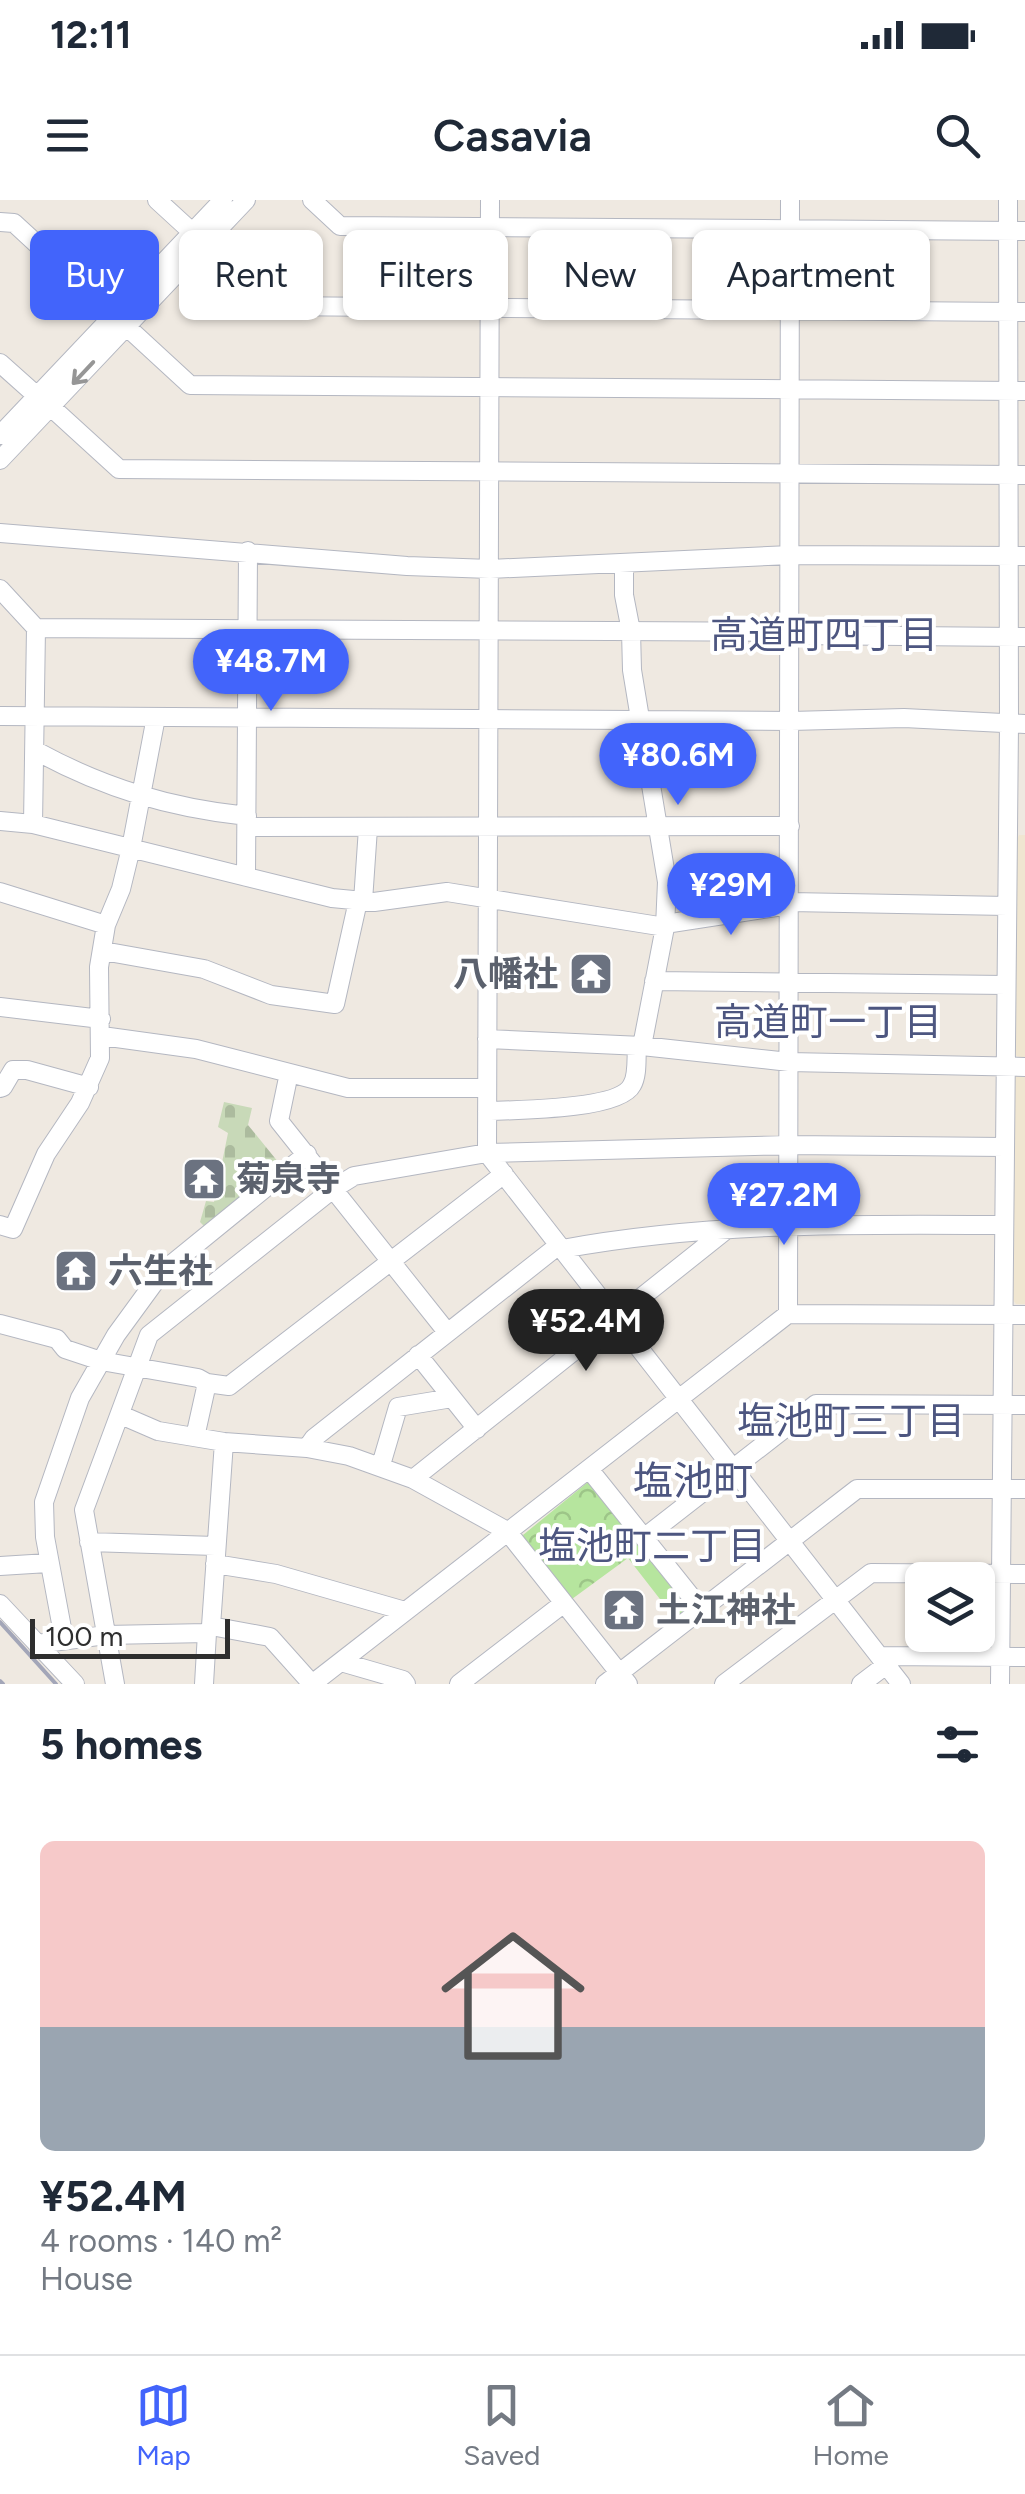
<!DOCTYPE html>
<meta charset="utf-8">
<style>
body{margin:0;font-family:Figtree,"Noto Sans JP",sans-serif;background:#f2f2f3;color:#1f2937;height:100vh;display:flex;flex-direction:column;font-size:38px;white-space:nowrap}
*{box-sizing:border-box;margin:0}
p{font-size:32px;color:#747a83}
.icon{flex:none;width:55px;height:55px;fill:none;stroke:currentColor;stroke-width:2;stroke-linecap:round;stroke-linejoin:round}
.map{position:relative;height:1484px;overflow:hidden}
.drawer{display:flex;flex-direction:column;background:#fff;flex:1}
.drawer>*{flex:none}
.hud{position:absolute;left:30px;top:30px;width:965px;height:90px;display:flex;gap:20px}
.buttons{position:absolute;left:905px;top:1362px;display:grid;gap:20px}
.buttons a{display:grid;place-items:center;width:90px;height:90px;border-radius:15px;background:#fff;box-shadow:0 2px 8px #0004;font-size:50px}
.scale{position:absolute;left:30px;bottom:25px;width:200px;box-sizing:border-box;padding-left:10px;border:5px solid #2e2e2e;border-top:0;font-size:28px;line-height:35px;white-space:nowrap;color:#2e2e2e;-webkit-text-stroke:8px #fff;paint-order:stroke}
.price{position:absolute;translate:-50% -85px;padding:0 22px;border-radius:35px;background:#4264fb;color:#fff;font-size:32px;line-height:65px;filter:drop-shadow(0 2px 5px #0008)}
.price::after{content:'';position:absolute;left:50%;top:60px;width:30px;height:22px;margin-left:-15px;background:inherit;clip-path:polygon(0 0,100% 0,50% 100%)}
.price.on{background:#222;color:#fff}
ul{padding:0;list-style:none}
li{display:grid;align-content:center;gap:20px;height:530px;padding:0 40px}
li span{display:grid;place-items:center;height:310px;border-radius:15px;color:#555}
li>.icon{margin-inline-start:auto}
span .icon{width:180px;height:180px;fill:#fffc;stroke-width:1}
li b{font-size:42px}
h2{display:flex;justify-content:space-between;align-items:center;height:120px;padding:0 40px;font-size:42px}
.tag{padding:0 35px;border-radius:15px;background:#fff;box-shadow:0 2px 8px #0004;font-size:35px;line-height:90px}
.tag.on{background:#4264fb;color:#fff}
.status{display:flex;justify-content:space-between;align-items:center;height:70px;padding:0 50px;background:#fff;direction:ltr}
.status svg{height:28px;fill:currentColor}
header{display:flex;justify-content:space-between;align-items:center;height:130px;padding:0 40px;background:#fff;font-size:45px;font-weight:600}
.menu{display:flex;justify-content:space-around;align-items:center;height:140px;border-top:2px solid #e0e1e3;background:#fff;font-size:28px;color:#747a83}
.menu a{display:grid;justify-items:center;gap:5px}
.menu .on{color:#4264fb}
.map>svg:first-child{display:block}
.education{fill:#f0e6d1}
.cemetery{fill:url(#cemetery-stones)}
.park{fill:url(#park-crowns)}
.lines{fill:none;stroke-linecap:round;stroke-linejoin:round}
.minor-casing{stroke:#b4b7c1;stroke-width:20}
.minor{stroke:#fff;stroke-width:18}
.rail{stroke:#a3a6b8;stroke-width:4}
.oneway{stroke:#969696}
.labels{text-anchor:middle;stroke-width:8;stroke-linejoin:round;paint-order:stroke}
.worship-label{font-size:35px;font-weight:bold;fill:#5b616d;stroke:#fff;text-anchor:start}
.neighbourhood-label{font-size:38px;fill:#4d5680;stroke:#fff}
.quarter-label{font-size:40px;fill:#4d5680;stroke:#fff}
</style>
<div class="status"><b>12:11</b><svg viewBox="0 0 49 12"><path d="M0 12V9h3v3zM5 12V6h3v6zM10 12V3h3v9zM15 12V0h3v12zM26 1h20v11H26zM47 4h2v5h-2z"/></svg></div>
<header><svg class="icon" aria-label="menu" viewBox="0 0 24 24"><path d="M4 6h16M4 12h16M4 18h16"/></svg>Casavia<svg class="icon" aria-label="search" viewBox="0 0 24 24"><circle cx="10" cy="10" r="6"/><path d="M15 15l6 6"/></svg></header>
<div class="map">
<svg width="1025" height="1484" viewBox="0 0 1025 1484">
<defs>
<pattern id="cemetery-stones" width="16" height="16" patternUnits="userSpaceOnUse" patternTransform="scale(2.5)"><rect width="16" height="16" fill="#c8d9b8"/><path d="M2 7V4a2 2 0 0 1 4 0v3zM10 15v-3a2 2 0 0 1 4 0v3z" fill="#acbb9e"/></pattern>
<pattern id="park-crowns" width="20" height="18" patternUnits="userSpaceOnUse" patternTransform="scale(2.5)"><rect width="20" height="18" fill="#b6e59e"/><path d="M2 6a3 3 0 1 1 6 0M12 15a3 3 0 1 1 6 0" fill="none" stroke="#9dc588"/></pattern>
</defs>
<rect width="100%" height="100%" fill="#efe9e1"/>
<path class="education" d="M 1019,635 L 1025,635 L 1025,859 L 1015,855 L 1016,641 Z
M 1018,871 L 1025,871 L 1025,1104 L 1016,1104 L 1013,1100 L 1014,877 Z"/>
<path class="cemetery" d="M 224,902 L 252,908 L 248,925 L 283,968 L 207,1029 L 200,1022 L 206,1001 L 214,1002 L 228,933 L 218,927 Z"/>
<path class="park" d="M 588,1282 L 690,1403 L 690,1410 L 677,1421 L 628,1358 L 572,1399 L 524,1339 L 523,1335 Z"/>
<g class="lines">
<defs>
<path id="minor" d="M 157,0 L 193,33
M 312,0 L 340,26 L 1025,31
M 490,0 L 487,953 L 901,1484
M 0,22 L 14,23 L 190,185 L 1025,191
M 205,44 L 270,106 L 1025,112
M 0,163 L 37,196
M 51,207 L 119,269 L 1025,275
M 0,235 L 223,0
M 0,260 L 246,0
M 0,333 L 407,366 L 490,369 L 791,355 L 1025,356
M 624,364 L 624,395 L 631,431 L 632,470 L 667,682 L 665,727 L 642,846
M 0,389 L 36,428 L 791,432
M 791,435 L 1025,437
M 0,516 L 791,521 L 904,518 L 1025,524
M 36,551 C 104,588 170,608 247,616
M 0,621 L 33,624 L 332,698 L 374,702 L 447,692 L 665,727
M 33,624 L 36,428
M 247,627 L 790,626
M 246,677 L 248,351
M 0,692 L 106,725
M 363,701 L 368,628
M 790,702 L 1007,706
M 665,724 L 790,705
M 103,751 L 204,769 L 271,795 L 335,804 L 358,701
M 654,781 L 1006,785
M 0,807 L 101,819
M 102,836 L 196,849 L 348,888 L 487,888
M 487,839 L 642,846 L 789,862 L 1025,867
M 289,873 L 279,921 L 447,1132
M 0,888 L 3,887 L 13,870 L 27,870 L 89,887
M 487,911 C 514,910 620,910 632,885 C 638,875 636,858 637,846
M 0,1025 L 13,1029 L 46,954 L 80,903 L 100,858 L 99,767 L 106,725 L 121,689 L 131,648 L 156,517
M 562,1049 C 708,1022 856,1024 1004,1025
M 788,1114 L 790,0
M 0,1124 L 57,1139 L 65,1149 L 101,1161 L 198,1178 L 207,1183
M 418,1155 L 477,1229
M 121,1215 L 158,1231 L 224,1242 L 307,1248 L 349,1256 L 413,1279 L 507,1331 L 628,1484
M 195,1237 L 207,1183 L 229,1186 L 504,974
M 307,1248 L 314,1238 L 559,1045
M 381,1265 L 398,1207 L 452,1198
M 589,1269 L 701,1409
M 413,1279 L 726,1030
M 645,1337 L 816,1204 L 1025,1205
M 89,1342 L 215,1346
M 215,1364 L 276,1374 L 405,1411
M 0,1366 L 48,1363
M 0,1404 L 75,1484
M 211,1426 L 224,1242
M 64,1439 L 45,1337 L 44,1302 L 80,1198 L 116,1135 L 162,1072 L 307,954
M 37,1444 L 106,1435 L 207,1433 L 211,1426 L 270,1437 L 312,1484
M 880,1456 L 1025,1457
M 341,1462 L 403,1480 L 406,1484
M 115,1484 L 84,1310 L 149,1135 L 333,989 L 354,976 L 487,953 L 788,945 L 1005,947
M 204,1484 L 207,1433
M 312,1484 L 788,1114 L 1025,1115
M 459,1484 L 564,1403
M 605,1484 L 857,1289 L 1025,1289
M 724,1484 L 871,1373 L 1025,1374
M 861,1484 L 886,1465
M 1000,1484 L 1009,524 L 1008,0"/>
</defs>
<use href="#minor" class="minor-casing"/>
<use href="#minor" class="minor"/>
<path class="rail" d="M 0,1422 L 56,1484
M 0,1481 L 3,1484"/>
</g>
<defs><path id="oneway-shaft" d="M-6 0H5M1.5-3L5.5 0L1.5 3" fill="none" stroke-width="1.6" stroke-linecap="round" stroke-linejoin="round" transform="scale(2.5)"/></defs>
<use class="oneway" href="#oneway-shaft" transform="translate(83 173) rotate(133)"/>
<defs>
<symbol id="temple-square" viewBox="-11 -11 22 22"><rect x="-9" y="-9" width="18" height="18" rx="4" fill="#6b7280" stroke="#fff"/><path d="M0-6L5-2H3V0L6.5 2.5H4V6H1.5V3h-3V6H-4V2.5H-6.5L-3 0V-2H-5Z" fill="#fff"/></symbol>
</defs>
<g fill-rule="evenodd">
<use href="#temple-square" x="566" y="749" width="50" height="50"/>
<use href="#temple-square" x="179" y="954" width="50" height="50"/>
<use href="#temple-square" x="51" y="1046" width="50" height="50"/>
<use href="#temple-square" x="599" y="1385" width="50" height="50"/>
</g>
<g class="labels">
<g class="worship-label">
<text x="558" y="786" text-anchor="end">八幡社</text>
<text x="236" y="991">菊泉寺</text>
<text x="108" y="1083">六生社</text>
<text x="656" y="1422">土江神社</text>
</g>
<g class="neighbourhood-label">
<text x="824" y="448">高道町四丁目</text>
<text x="828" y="835">高道町一丁目</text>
<text x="851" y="1234">塩池町三丁目</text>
<text x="652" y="1359">塩池町二丁目</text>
</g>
<g class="quarter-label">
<text x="693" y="1295">塩池町</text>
</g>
</g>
</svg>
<div class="buttons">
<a><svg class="icon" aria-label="layers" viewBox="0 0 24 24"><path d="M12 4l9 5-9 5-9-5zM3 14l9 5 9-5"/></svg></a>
</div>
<div class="scale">100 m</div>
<b class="price" style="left:271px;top:514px">¥48.7M</b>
<b class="price" style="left:678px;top:608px">¥80.6M</b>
<b class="price" style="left:731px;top:738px">¥29M</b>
<b class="price" style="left:784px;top:1048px">¥27.2M</b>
<b class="price on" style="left:586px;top:1174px">¥52.4M</b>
<div class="hud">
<a class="tag on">Buy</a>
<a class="tag">Rent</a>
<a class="tag">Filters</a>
<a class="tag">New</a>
<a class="tag">Apartment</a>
</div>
</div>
<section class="drawer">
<h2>5 homes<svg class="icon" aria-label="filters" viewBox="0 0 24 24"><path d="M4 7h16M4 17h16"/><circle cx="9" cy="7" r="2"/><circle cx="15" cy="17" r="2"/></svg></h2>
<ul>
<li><span style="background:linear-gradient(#f6c9c9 60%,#9aa5b1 0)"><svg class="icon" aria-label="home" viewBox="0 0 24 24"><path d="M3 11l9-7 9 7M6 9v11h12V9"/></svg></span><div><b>¥52.4M</b><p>4 rooms · 140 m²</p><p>House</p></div></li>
</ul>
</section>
<nav class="menu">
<a class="on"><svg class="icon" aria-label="map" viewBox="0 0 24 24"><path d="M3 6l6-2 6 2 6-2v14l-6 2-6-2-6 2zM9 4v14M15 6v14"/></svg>Map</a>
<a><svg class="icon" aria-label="saved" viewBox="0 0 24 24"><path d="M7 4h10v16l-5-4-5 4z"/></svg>Saved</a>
<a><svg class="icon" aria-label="home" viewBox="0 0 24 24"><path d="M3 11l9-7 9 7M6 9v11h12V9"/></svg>Home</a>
</nav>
